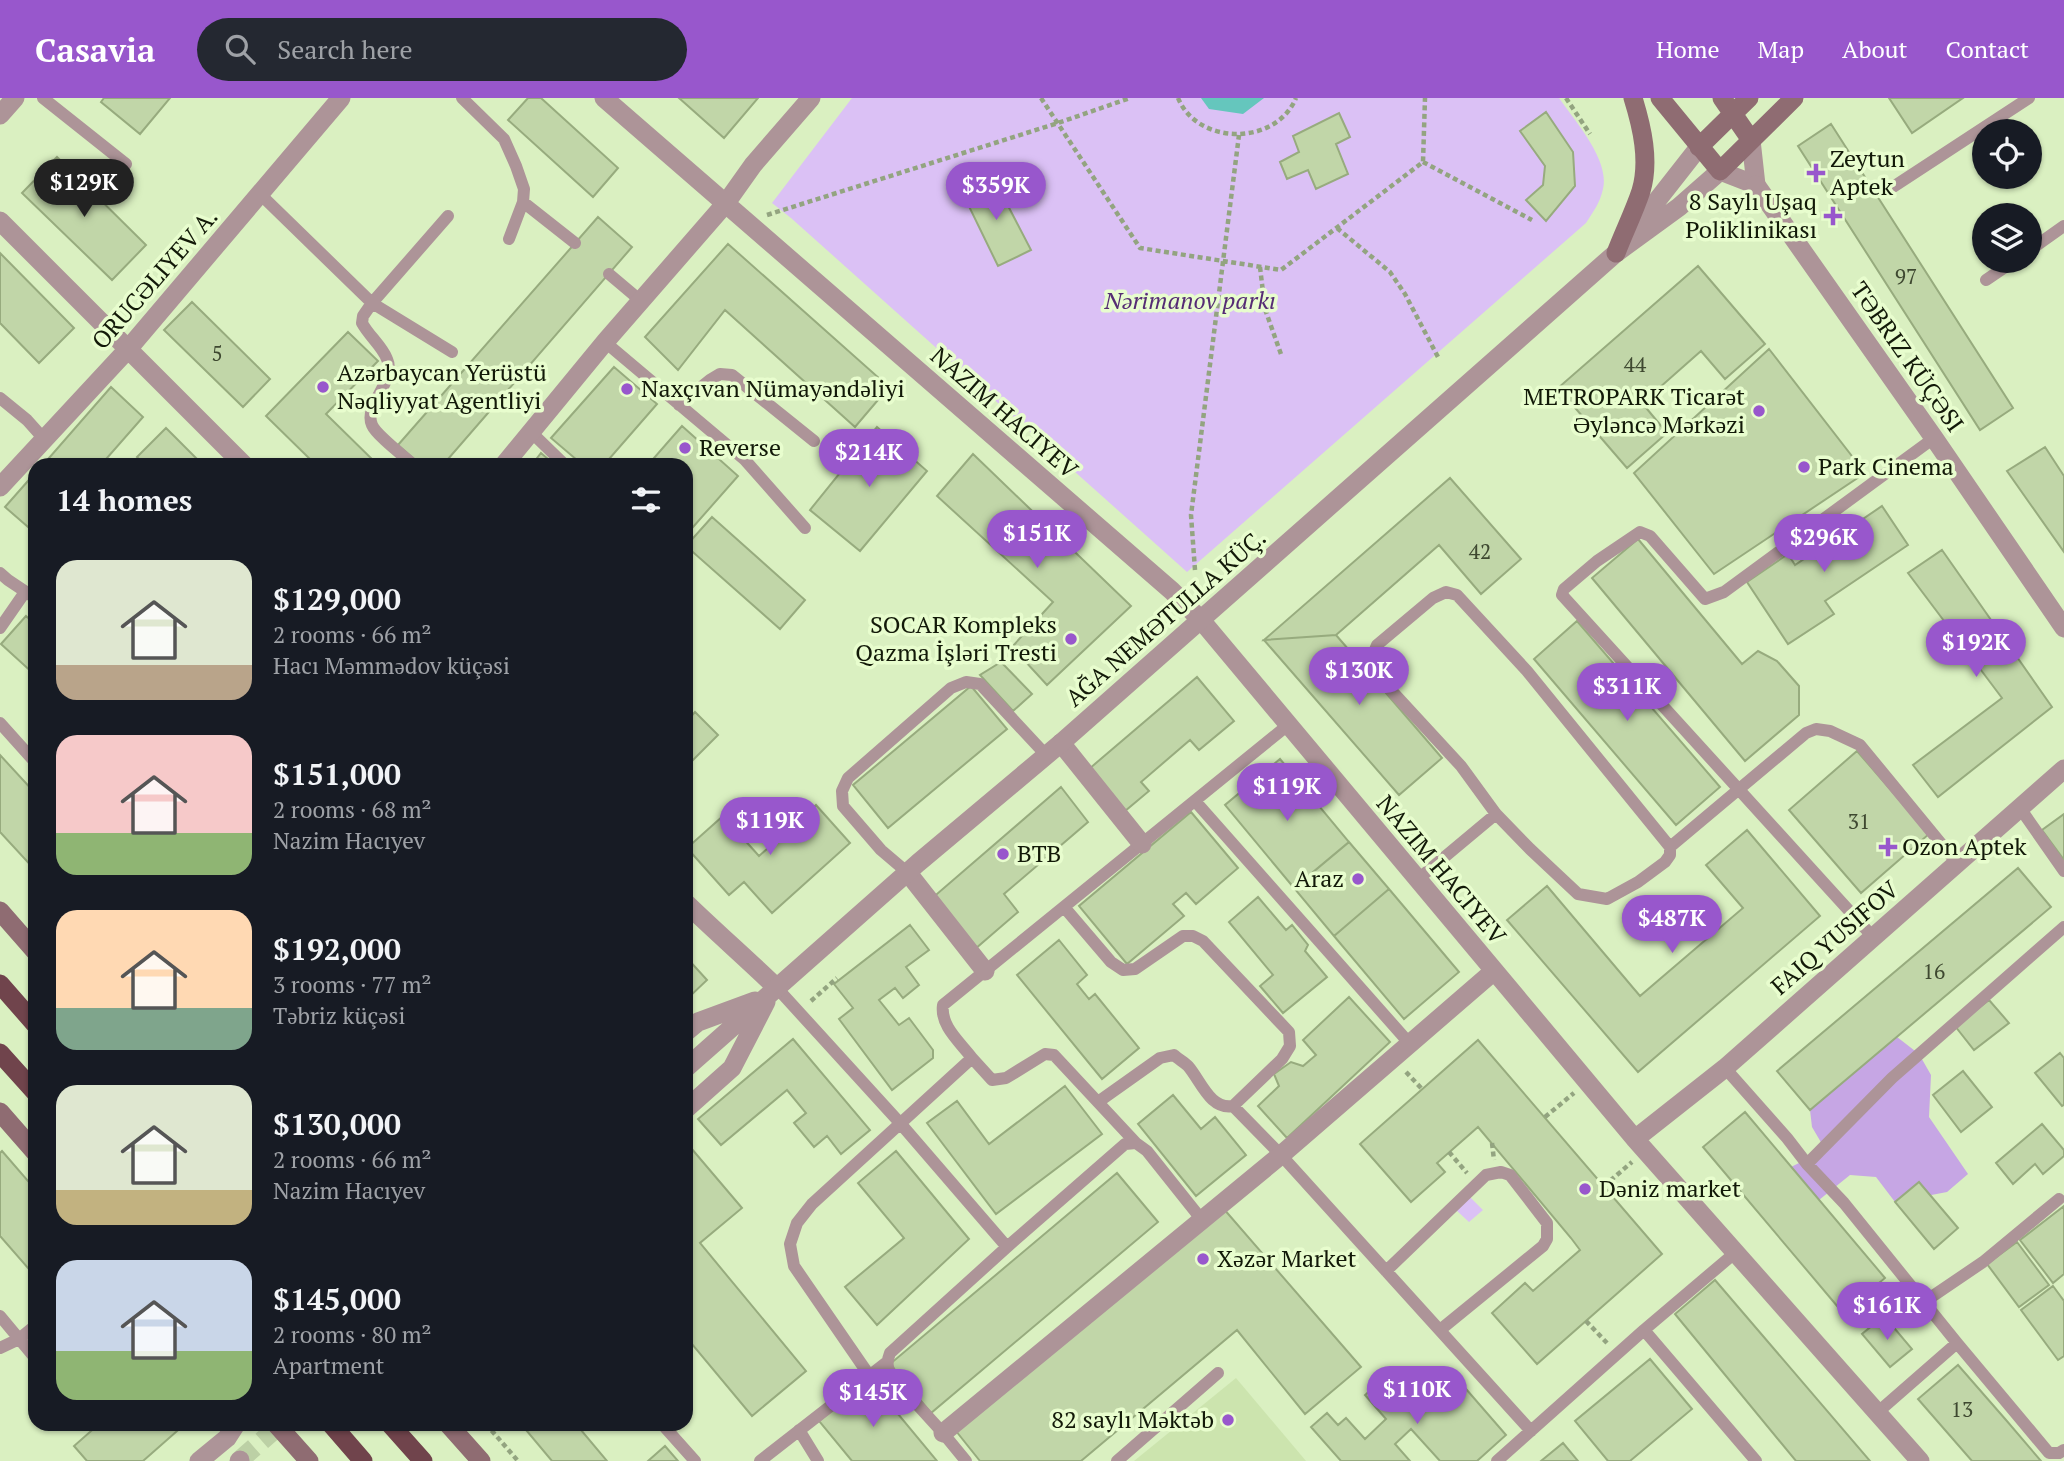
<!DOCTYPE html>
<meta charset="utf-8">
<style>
body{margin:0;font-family:"PT Serif",serif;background:#242831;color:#f1f3f6;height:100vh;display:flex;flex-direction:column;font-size:26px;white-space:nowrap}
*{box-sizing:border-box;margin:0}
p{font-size:23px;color:#9ea1a6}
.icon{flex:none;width:38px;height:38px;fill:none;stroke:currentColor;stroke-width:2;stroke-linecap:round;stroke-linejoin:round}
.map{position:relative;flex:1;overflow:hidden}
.details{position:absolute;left:28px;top:360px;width:665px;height:973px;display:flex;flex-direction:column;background:#171b24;border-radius:21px;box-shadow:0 2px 5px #0004}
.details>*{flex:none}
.buttons{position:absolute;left:1972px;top:21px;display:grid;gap:14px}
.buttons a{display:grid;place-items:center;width:70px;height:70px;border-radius:50%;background:#171b24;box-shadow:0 2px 5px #0004;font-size:35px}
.price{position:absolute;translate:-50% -60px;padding:0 16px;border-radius:24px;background:#9857cc;color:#fff;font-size:23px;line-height:46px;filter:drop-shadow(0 2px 4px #0008)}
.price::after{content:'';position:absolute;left:50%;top:42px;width:21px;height:16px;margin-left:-10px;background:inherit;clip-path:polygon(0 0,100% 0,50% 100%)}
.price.current{background:#222;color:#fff}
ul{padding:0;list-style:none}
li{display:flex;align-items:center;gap:21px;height:175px;padding:0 28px}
li span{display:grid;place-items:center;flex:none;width:196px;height:140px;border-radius:21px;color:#555}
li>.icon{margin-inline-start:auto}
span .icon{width:84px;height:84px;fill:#fffc;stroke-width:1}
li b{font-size:30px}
h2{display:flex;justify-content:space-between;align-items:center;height:84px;padding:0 28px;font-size:30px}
header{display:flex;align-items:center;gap:42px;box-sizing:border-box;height:98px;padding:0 35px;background:#9857cc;color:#fff}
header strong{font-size:33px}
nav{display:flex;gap:38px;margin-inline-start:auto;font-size:24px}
.search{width:490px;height:63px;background:#242831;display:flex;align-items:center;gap:18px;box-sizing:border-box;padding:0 24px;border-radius:38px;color:#9ea1a6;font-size:26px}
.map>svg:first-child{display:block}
.built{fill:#cce4ae}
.green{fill:#dbc1f5}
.forest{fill:#c6a6e4}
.water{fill:#65c6bd}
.building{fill:#c1d6a8;stroke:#97ab7e;stroke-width:2}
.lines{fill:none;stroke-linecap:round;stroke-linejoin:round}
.tertiary-tunnel{stroke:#bcd0a5;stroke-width:19;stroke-dasharray:19 10;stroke-linecap:butt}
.path{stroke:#93a480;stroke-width:4.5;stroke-dasharray:5 3.5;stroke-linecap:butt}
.service{stroke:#ad9498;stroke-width:12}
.minor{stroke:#ad9498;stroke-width:19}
.tertiary{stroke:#ad9498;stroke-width:19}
.secondary{stroke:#8f6c72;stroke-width:19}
.trunk{stroke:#70444c;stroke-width:19}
.poi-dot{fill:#9857cc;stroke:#e8fdce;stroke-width:2.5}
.labels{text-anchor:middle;stroke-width:7;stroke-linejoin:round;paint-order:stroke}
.number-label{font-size:21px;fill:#3e4830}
.poi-label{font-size:24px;fill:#121908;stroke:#e8fdce;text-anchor:start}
.street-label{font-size:24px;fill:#121908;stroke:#e8fdce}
.park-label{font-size:24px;font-style:italic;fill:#552c74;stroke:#e8fdce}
</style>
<header>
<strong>Casavia</strong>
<div class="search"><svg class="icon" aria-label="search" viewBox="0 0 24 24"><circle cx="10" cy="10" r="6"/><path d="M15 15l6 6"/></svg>Search here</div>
<nav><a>Home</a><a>Map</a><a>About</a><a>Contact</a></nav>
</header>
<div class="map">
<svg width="2064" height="1363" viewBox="0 0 2064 1363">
<rect width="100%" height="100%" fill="#daf0c1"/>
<path class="built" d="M 1236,1280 L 1306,1363 L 1134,1363 Z"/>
<path class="green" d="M 852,0 L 1559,0 C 1575,23 1610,62 1603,91 C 1600,105 1593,114 1586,125 L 1187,474 L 791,120 L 772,105 Z
M 1470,1099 L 1483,1112 L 1469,1124 L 1456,1112 Z"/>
<path class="forest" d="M 1897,939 L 1919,956 L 1931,977 L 1929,1019 L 1968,1076 L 1947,1094 L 1895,1104 L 1876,1079 L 1850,1077 L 1819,1102 L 1791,1069 L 1809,1060 L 1822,1046 L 1812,1029 L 1810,1012 Z"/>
<path class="water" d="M 1201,0 L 1264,0 L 1243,16 L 1209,11 Z"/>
<path class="building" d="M 104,0 L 170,0 L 140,36 L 101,4 Z
M 528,0 L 541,0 L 618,70 L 593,99 L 508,22 Z
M 679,0 L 758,0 L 724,40 Z
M 1889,0 L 1963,0 L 1912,35 Z
M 1546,14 L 1573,54 L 1575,88 L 1546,123 L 1526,102 L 1543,87 L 1545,68 L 1520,33 Z
M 1339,15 L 1350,39 L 1336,46 L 1348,76 L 1316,91 L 1308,72 L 1287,81 L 1280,64 L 1299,54 L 1293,38 Z
M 1831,26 L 2013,310 L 1980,332 L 1798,48 Z
M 57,59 L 146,147 L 112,182 L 22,95 Z
M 993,79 L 1031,152 L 998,168 L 962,94 Z
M 598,119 L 632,149 L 442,368 L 422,368 L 398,347 Z
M 728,146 L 889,289 L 855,329 L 725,212 L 678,272 L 645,239 Z
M 0,155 L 74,230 L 39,265 L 0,225 Z
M 1698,168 L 1765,246 L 1725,281 L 1701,253 L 1642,305 L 1667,335 L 1627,370 L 1558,290 Z
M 192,204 L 270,281 L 243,309 L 164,232 Z
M 348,234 L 378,263 L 326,316 L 379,368 L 317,368 L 266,318 Z
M 1769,251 L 1865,375 L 1714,476 L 1634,375 Z
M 614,269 L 657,306 L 603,368 L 584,368 L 551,340 Z
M 111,289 L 143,319 L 100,368 L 42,368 Z
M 682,328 L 738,378 L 686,437 L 686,368 L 647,368 Z
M 877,329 L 927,373 L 860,453 L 810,412 Z
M 166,330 L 204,368 L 146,368 L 137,359 Z
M 2045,349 L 2064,378 L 2064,454 L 2007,373 Z
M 541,355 L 556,368 L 531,368 Z
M 973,356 L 1131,508 L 1047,587 L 1012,549 L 1053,504 L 937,398 Z
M 35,375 L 35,435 L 5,409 Z
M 1450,380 L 1521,461 L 1481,496 L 1439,447 L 1336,537 L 1264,542 Z
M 1882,408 L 1908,447 L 1825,503 L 1834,516 L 1788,546 L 1747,484 L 1788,456 L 1795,467 Z
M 712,419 L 805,502 L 780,531 L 686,448 Z
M 1638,441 L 1742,566 L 1758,553 L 1777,563 L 1799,588 L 1799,617 L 1745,663 L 1592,480 Z
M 1942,452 L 2052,609 L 1938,699 L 1913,667 L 2002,600 L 1908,475 Z
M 26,518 L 35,526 L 35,577 L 1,546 Z
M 1577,523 L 1720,689 L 1676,727 L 1534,561 Z
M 1336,537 L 1442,660 L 1399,697 L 1264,542 Z
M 1001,564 L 1032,596 L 1013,613 L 980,577 Z
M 1197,579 L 1234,623 L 1199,652 L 1190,642 L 1141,684 L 1149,693 L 1125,713 L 1089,671 Z
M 971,588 L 1007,631 L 888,730 L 853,687 Z
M 695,614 L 718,637 L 686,669 L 686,624 Z
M 1857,653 L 1929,736 L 1861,795 L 1789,712 Z
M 0,657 L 35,695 L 35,772 L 0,734 Z
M 1280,661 L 1349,744 L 1294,790 L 1225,707 Z
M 1061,689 L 1088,724 L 1004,796 L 1018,814 L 975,851 L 930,802 Z
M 816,707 L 850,745 L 772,815 L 744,784 L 729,797 L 687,750 L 723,718 L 759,758 Z
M 1191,714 L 1238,770 L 1196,806 L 1186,795 L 1173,806 L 1184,818 L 1127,866 L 1079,808 Z
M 2064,716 L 2064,762 L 2042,732 Z
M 1747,732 L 1820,818 L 1638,974 L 1507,822 L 1547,788 L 1640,898 L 1743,810 L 1706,767 Z
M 1349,744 L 1389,791 L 1334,838 L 1294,790 Z
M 2018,770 L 2051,809 L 1810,1012 L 1777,973 Z
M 1389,791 L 1459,874 L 1404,921 L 1334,838 Z
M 1258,799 L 1286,832 L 1292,827 L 1308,847 L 1305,853 L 1327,879 L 1283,915 L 1260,888 L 1273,877 L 1229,824 Z
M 910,827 L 929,852 L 906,869 L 919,887 L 903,900 L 895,890 L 879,902 L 899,927 L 909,920 L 933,952 L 933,960 L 892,992 L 839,921 L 853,910 L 834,886 Z
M 1059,842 L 1087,877 L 1077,886 L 1089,901 L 1095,896 L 1139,950 L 1102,981 L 1017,877 Z
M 686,859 L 707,882 L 686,902 Z
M 1349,899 L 1390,944 L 1287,1040 L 1258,1008 L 1279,988 L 1274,976 L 1291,964 L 1303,968 L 1316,957 L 1303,942 Z
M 1989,902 L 2009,925 L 1974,952 L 1955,928 Z
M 793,941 L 870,1032 L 841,1056 L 827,1038 L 814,1049 L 794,1025 L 806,1015 L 787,992 L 721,1047 L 698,1021 Z
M 1478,942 L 1662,1156 L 1537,1266 L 1492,1215 L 1525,1185 L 1533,1193 L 1580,1152 L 1571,1140 L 1478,1029 L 1437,1065 L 1445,1074 L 1411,1104 L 1360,1046 Z
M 2060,955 L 2064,960 L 2064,1007 L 2062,1008 L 2035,975 Z
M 1963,973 L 1992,1009 L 1961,1034 L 1933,997 Z
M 1065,988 L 1102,1036 L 996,1116 L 927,1025 L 957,1003 L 989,1046 Z
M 1173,997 L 1201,1031 L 1215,1019 L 1246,1057 L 1196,1098 L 1138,1026 Z
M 1745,1014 L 1885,1180 L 1843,1215 L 1703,1049 Z
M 2042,1026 L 2064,1052 L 2064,1058 L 2043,1076 L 2035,1066 L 2013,1086 L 1996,1065 Z
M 691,1050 L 742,1110 L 700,1145 L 806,1273 L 752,1318 L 686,1239 L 686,1054 Z
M 2,1053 L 35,1091 L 35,1178 L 0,1138 L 0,1055 Z
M 896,1053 L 969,1141 L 877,1227 L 845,1189 L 904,1140 L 858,1085 Z
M 1117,1075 L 1158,1124 L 931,1315 L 890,1266 Z
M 1919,1084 L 1958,1130 L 1934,1151 L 1895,1104 Z
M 2064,1108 L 2064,1176 L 2053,1185 L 2020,1142 Z
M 1223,1110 L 1361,1269 L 1305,1316 L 1237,1232 L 1081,1363 L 980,1363 L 956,1333 Z
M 2017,1144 L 2049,1187 L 2019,1209 L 1987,1166 Z
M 1715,1182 L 1870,1363 L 1796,1363 L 1675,1216 Z
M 2053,1188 L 2064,1203 L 2064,1258 L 2058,1262 L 2021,1212 Z
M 1884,1218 L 1912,1251 L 1890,1269 L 1862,1236 Z
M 1650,1261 L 1692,1311 L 1630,1363 L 1608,1363 L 1575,1323 Z
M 1958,1267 L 2006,1322 L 2041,1363 L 1972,1363 L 1918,1301 Z
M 1389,1276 L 1417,1308 L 1453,1276 L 1506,1337 L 1477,1363 L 1440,1363 L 1411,1331 L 1395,1346 L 1410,1363 L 1341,1363 L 1311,1329 L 1327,1315 L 1338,1327 L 1346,1320 L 1365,1341 L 1386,1321 L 1365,1297 Z
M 869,1281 L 937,1363 L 852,1363 L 819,1323 Z
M 99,1326 L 185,1326 L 143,1363 L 87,1363 L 74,1348 Z
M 521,1326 L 576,1326 L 607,1363 L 552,1363 Z
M 1563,1345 L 1578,1363 L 1541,1363 Z
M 665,1348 L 678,1363 L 648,1363 Z"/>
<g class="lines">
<path class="tertiary-tunnel" d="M 240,1362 L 281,1326"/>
<path class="path" d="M 1041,0 L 1140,150 L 1281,172 L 1423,64 L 1425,0
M 1178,0 C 1198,48 1276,48 1296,0
M 1566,0 L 1590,36
M 1423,64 L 1532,122
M 767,117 L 1058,25 L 1130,0
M 1337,130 L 1390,174 L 1405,196 L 1438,259
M 1260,169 L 1265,211 L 1282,259
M 1195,472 L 1191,417 L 1239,37
M 811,903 L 837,880
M 1406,974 L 1422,991
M 1545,1019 L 1574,995
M 1492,1045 L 1494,1062
M 1449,1054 L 1467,1075
M 1604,1088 L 1632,1064
M 1586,1223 L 1607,1245
M 486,1326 L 518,1363"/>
<path class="service" d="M 43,0 L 126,66
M 462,0 L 504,41 L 516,68 L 524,91 L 523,104 L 509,141
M 1893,89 L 2029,0
M 260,96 L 372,205 L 448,118
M 523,104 L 575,145
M 2030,152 L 2064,128
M 609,176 L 641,203
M 1986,182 L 2014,163
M 605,244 L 745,362 L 805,430
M 0,300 L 27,322 L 44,341
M 679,307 L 710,282 L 720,276 L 732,277 L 814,343
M 531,334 L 566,368
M 415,368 C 405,359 376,337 372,327 C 363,307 397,283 387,261 C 382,248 369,238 362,225 L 363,218 L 372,205 L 452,254
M 0,475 L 8,482 L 35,500
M 0,530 L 25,494
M 0,625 L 35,664
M 1195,703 L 1410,946
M 2020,710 L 2064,773
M 1670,749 L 1527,573 L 1457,497 L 1446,494 L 1433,500 L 1377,547 L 1371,561 L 1379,579 L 1461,668 L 1496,716 L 1530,751 L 1578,796 L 1607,801 L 1638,784 L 1665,764 L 1670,757 L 1670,749 L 1806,635 L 1816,631 L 1830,633 L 1860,647 L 1957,765
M 908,775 L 881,752 L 843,708 L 842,693 L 848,680 L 951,590 L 966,584 L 980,586 L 1046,657
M 1417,782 L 1496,716
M 1064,809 L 1111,864 L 1123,872 L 1135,871 L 1183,838 L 1193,838 L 1203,843 L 1289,934 L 1290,948 L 1282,961 L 1233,1008
M 1873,839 L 1562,497 L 1564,491 L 1597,463 L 1640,434 L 1650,438 L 1705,501 L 1724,494 L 1934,340
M 777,890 L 900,1025 L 1007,1149
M 972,960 L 992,982 L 1006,980 L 1045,956 L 1054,957 L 1136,1045
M 1725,970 L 1787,1040 L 1807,1066 L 1844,1105 L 1957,1245 L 2049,1355 L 2059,1355 L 2064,1352
M 1098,1004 L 1160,960 L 1174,957 C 1178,961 1184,964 1188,968 C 1201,983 1210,1012 1233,1008 L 1281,1057 L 1531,1333
M 1807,1066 L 1892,980 L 2064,829
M 1386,1173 L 1486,1077 L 1501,1074 L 1510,1077 L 1547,1125 L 1547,1141 L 1543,1148 L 1440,1232
M 1924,1204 L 1983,1164 L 2059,1101
M 0,1218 L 35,1260
M 1644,1232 L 1756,1363
M 0,1250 L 19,1241 L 35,1228
M 869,1277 L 794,1168 L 790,1146 L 797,1125 L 812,1106 L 972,960 C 960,944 940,928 943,907 L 1288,627
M 1878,1314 L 1957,1245
M 662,1326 L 695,1363
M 799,1332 L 818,1363
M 760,1363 L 887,1264
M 966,1363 L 943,1335 L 893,1280 C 887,1270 886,1265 890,1255 L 1007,1149 L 1125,1046 L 1136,1045 L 1147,1053 L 1202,1122
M 1117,1363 L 1218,1275
M 1497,1363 L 1644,1232 L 1736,1154"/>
<path class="minor" d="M 604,0 L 1172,493 L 1201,522 L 1635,1041 L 1920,1363
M 0,17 L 15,0
M 1720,73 L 1756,87 L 1751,42
M 0,123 L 245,368
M 503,368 L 605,244 L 726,105 L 753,67 L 811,0
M 0,389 L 129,250 L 341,0
M 1061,645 L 1142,746
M 908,775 L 985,873
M 686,805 C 716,834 747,861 777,890
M 1635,1041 L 1725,970 L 2064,671
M 943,1335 L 1281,1057 L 1494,873"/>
<path class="tertiary" d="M 1756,87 L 1934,340 L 2064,530
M 1630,137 L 1699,49
M 686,934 L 698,924 L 755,903
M 686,970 L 918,765 L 1061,645 L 1616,155 L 1679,109 L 1720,73
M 686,1011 L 732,970 L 766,904
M 199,1363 L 227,1340 L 236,1326
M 239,1363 L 240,1362"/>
<path class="secondary" d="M 1660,0 L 1720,73 L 1794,0
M 1722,0 L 1751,42
M 1699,49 L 1749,0
M 1616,155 C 1624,134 1634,114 1641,93 C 1650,63 1642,29 1633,0
M 0,813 L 35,853
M 0,1014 L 35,1054
M 276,1326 L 309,1363
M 448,1326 L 481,1363"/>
<path class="trunk" d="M 0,886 L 35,926
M 0,955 L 35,994
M 331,1326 L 363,1363
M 390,1326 L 423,1363"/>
</g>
<g class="poi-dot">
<path d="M1812.5 64.5h7v7h7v7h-7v7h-7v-7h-7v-7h7z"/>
<path d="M1829.5 107.5h7v7h7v7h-7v7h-7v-7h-7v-7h7z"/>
<circle cx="323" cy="289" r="7"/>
<circle cx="627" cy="291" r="7"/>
<circle cx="1759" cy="313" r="7"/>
<circle cx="685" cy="350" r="7"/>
<circle cx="1804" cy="369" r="7"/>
<circle cx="1071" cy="541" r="7"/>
<path d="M1884.5 738.5h7v7h7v7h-7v7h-7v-7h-7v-7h7z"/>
<circle cx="1003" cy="756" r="7"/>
<circle cx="1358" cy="781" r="7"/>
<circle cx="1585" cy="1091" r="7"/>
<circle cx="1203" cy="1161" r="7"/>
<circle cx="1228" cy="1322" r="7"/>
</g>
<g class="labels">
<g class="number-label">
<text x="1906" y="186">97</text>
<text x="217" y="263">5</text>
<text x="1635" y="274">44</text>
<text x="1480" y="461">42</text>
<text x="1859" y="731">31</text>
<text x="1934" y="881">16</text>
<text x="1962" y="1319">13</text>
</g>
<g class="poi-label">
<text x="1830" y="69">Zeytun<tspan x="1830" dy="28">Aptek</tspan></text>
<text x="1817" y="112" text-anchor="end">8 Saylı Uşaq<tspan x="1817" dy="28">Poliklinikası</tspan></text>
<text x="337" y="283">Azərbaycan Yerüstü<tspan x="337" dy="28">Nəqliyyat Agentliyi</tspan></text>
<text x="641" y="299">Naxçıvan Nümayəndəliyi</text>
<text x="1745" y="307" text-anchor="end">METROPARK Ticarət<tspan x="1745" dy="28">Əyləncə Mərkəzi</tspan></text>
<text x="699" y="358">Reverse</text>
<text x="1818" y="377">Park Cinema</text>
<text x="1057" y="535" text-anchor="end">SOCAR Kompleks<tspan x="1057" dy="28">Qazma İşləri Tresti</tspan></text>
<text x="1902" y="757">Ozon Aptek</text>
<text x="1017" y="764">BTB</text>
<text x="1344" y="789" text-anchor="end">Araz</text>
<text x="1599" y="1099">Dəniz market</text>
<text x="1217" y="1169">Xəzər Market</text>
<text x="1214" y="1330" text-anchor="end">82 saylı Məktəb</text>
</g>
<g class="street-label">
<text transform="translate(155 181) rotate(-49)" y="8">ORUCƏLIYEV A.</text>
<text transform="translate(1907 259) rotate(55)" y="8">TƏBRIZ KÜÇƏSI</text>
<text transform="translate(1004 315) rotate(41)" y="8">NAZIM HACIYEV</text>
<text transform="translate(1166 520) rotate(-41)" y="8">AĞA NEMƏTULLA KÜÇ.</text>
<text transform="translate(1441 772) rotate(50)" y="8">NAZIM HACIYEV</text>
<text transform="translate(1835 840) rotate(-41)" y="8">FAIQ YUSIFOV</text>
</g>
<g class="park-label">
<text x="1190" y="211">Nərimanov parkı</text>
</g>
</g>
</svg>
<div class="buttons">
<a><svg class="icon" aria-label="locate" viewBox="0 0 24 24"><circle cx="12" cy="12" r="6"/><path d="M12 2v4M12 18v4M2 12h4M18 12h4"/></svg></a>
<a><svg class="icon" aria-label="layers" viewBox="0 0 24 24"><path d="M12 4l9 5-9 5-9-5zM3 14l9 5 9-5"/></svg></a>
</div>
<b class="price current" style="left:84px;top:121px">$129K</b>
<b class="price" style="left:996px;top:124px">$359K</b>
<b class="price" style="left:869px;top:391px">$214K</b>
<b class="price" style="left:1037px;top:472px">$151K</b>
<b class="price" style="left:1824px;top:476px">$296K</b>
<b class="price" style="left:1976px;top:581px">$192K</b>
<b class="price" style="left:1359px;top:609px">$130K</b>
<b class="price" style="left:1627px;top:625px">$311K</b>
<b class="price" style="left:1287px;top:725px">$119K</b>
<b class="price" style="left:770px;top:759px">$119K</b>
<b class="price" style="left:1672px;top:857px">$487K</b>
<b class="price" style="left:1887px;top:1244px">$161K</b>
<b class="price" style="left:1417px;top:1328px">$110K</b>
<b class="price" style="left:873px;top:1331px">$145K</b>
<section class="details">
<h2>14 homes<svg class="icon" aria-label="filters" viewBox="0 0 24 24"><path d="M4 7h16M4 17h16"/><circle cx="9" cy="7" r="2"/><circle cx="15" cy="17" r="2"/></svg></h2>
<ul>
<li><span style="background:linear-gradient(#dfe7d0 75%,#b9a48a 0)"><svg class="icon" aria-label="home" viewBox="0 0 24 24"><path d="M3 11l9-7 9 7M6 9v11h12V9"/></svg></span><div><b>$129,000</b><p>2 rooms · 66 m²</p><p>Hacı Məmmədov küçəsi</p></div></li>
<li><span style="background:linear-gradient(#f6c9c9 70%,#8fb573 0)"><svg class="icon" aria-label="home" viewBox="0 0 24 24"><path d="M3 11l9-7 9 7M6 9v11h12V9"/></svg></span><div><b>$151,000</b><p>2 rooms · 68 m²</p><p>Nazim Hacıyev</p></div></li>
<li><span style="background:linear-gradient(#ffd9b3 70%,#7fa58c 0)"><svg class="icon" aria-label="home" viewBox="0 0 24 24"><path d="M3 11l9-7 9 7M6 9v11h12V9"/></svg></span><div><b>$192,000</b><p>3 rooms · 77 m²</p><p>Təbriz küçəsi</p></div></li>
<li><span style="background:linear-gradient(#dfe7d0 75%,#c2b280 0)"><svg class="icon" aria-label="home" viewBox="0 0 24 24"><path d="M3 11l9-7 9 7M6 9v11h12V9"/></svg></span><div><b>$130,000</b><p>2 rooms · 66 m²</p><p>Nazim Hacıyev</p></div></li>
<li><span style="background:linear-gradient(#c9d6e8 65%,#8fb573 0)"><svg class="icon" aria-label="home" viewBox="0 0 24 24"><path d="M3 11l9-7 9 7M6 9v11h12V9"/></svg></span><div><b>$145,000</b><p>2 rooms · 80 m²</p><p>Apartment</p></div></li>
</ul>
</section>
</div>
